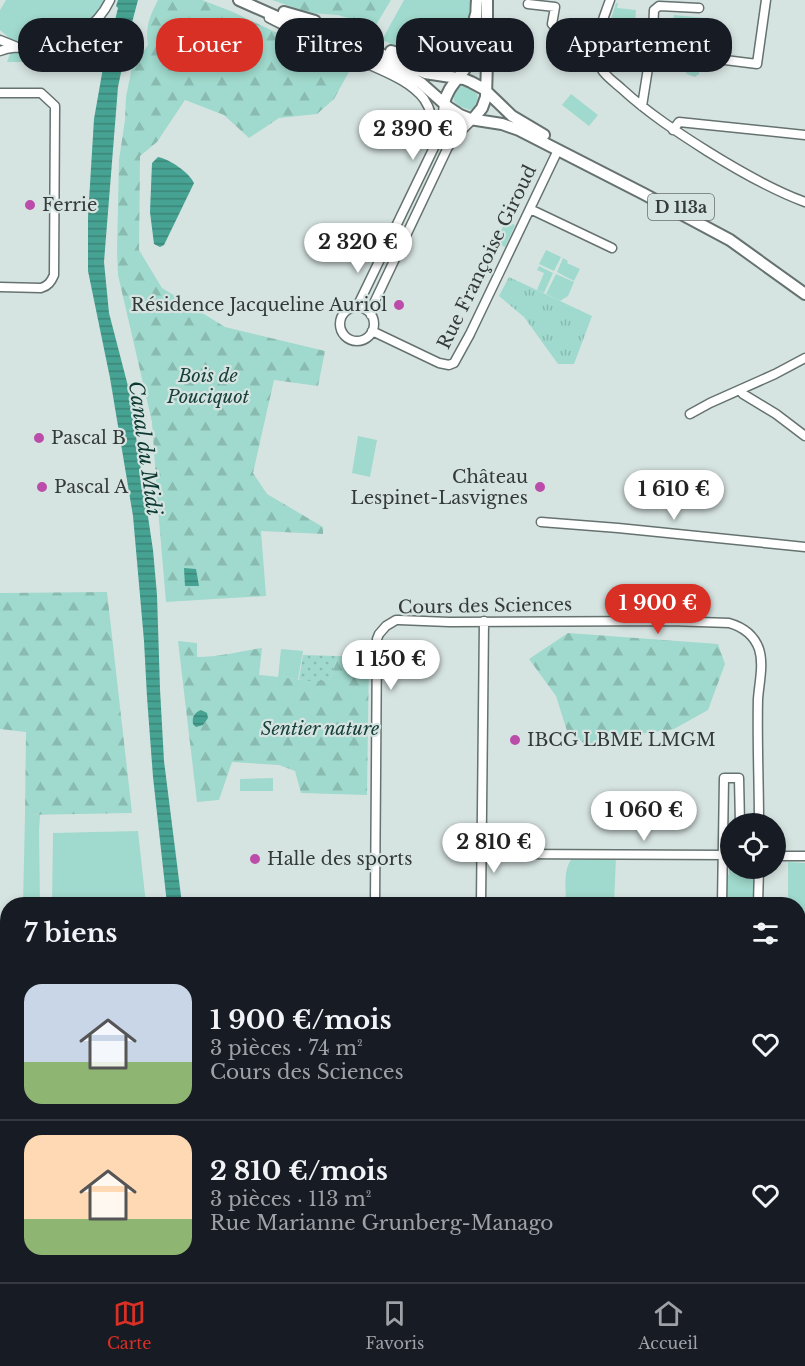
<!DOCTYPE html>
<html lang="fr">
<meta charset="utf-8">
<style>
body{margin:0;font-family:"Libre Baskerville",serif;background:#20242c;color:#f1f3f6;height:100vh;display:flex;flex-direction:column;font-size:22px;white-space:nowrap}
*{box-sizing:border-box;margin:0}
p{font-size:20px;color:#9ea1a6}
.icon{flex:none;width:33px;height:33px;fill:none;stroke:currentColor;stroke-width:2;stroke-linecap:round;stroke-linejoin:round}
.map{position:relative;flex:1;overflow:hidden}
.sheet{position:absolute;left:0px;top:897px;width:806px;height:386px;display:flex;flex-direction:column;background:#171b24;border-radius:24px 24px 0 0;box-shadow:0 3px 9px #0003}
.sheet>*{flex:none}
.hud{position:absolute;left:18px;top:18px;width:770px;height:54px;display:flex;gap:12px}
.fabs{position:absolute;left:720px;top:813px;display:grid;gap:12px}
.fabs a{display:grid;place-items:center;width:66px;height:66px;border-radius:50%;background:#171b24;box-shadow:0 3px 9px #0003;font-size:30px}
.price{position:absolute;translate:-50% -51px;padding:0 14px;border-radius:21px;background:#fff;color:#222;font-size:20px;line-height:39px;filter:drop-shadow(0 2px 3px #0008)}
.price::after{content:'';position:absolute;left:50%;top:36px;width:18px;height:14px;margin-left:-9px;background:inherit;clip-path:polygon(0 0,100% 0,50% 100%)}
.price.current{background:#d93025;color:#fff}
ul{padding:0;list-style:none}
li{display:flex;align-items:center;gap:18px;height:150px;padding:0 24px}
li+li{border-top:2px solid #363941}
li span{display:grid;place-items:center;flex:none;width:168px;height:120px;border-radius:18px;color:#555}
li>.icon{margin-inline-start:auto}
span .icon{width:72px;height:72px;fill:#fffc;stroke-width:1}
li b{font-size:26px}
h2{display:flex;justify-content:space-between;align-items:center;height:72px;padding:0 24px;font-size:26px}
.chip{padding:0 21px;border-radius:24px;background:#171b24;box-shadow:0 3px 9px #0003;font-size:21px;line-height:54px}
.chip.current{background:#d93025;color:#fff}
.dock{display:flex;justify-content:space-around;align-items:center;height:84px;border-top:2px solid #363941;background:#171b24;font-size:16px;color:#9ea1a6}
.dock a{display:grid;justify-items:center;gap:3px}
.dock .current{color:#d93025}
.map>svg:first-child{display:block}
.grass{fill:#a0d9cd}
.forest{fill:url(#forest-firs)}
.park{fill:url(#park-tufts)}
.garden{fill:url(#garden-dots)}
.water{fill:url(#water-rules)}
.lines{fill:none;stroke-linecap:round;stroke-linejoin:round}
.minor-casing{stroke:#65726f;stroke-width:11}
.major-casing{stroke:#65726f;stroke-width:14}
.minor{stroke:#fff;stroke-width:8}
.major{stroke:#fff;stroke-width:10}
.poi-dot{fill:#bb4ca9;stroke:#d6e4e1;stroke-width:2}
.labels{text-anchor:middle;stroke-width:4.5;stroke-linejoin:round;paint-order:stroke}
.shield{fill:#d6e4e1;stroke:#656d6b;stroke-width:1.5}
.shield-label{font-size:16px;font-weight:bold;fill:#343a39}
.poi-label{font-size:18px;fill:#343a39;stroke:#d6e4e1;text-anchor:start}
.street-label{font-size:18px;fill:#343a39;stroke:#d6e4e1}
.park-label{font-size:18px;font-style:italic;fill:#17413a;stroke:#d6e4e1}
.water-label{font-size:20px;font-style:italic;fill:#0d3932;stroke:#d6e4e1}
</style>
<div class="map">
<svg width="805" height="1282" viewBox="0 0 805 1282">
<defs>
<pattern id="forest-firs" width="22" height="20" patternUnits="userSpaceOnUse" patternTransform="scale(1.5)"><rect width="22" height="20" fill="#a0d9cd"/><path d="M5 1l3.5 6h-7zM16 11l3.5 6h-7z" fill="#8abbb1"/></pattern>
<pattern id="park-tufts" width="24" height="20" patternUnits="userSpaceOnUse" patternTransform="scale(1.5)"><rect width="24" height="20" fill="#a0d9cd"/><path d="M3 7l-1-3M5 7V3M7 7l1-3M15 17l-1-3M17 17v-4M19 17l1-3" fill="none" stroke="#8abbb1"/></pattern>
<pattern id="garden-dots" width="8" height="8" patternUnits="userSpaceOnUse" patternTransform="scale(1.5)"><rect width="8" height="8" fill="#a0d9cd"/><path d="M2 2h.1M6 6h.1" fill="none" stroke="#8abbb1" stroke-width="1.8" stroke-linecap="round"/></pattern>
<pattern id="water-rules" width="6" height="5" patternUnits="userSpaceOnUse" patternTransform="scale(1.5)"><rect width="6" height="5" fill="#46a292"/><path d="M0 2.5h6" fill="none" stroke="#3b8578"/></pattern>
</defs>
<rect width="100%" height="100%" fill="#d6e4e1"/>
<path class="grass" d="M 6,0 L 106,0 C 90,24 66,45 36,45 L 35,43 L 14,42 L 8,39 L 7,36 L 0,30 L 0,10 Z
M 404,0 L 470,0 C 469,11 469,23 467,33 C 455,77 408,51 382,40 Z
M 616,3 L 618,3 L 617,8 L 636,10 L 635,23 L 611,19 Z
M 674,15 L 705,18 L 703,37 L 672,34 Z
M 11,51 C 25,51 36,50 46,62 L 7,62 Z
M 462,86 L 470,89 L 477,94 C 479,100 475,107 470,110 L 459,106 L 454,101 C 453,95 457,88 462,86 Z
M 571,94 L 598,115 L 589,126 L 562,105 Z
M 546,250 L 561,257 L 554,271 L 539,264 Z
M 563,258 L 568,261 L 567,263 L 580,269 L 574,281 L 557,272 Z
M 539,266 L 553,273 L 544,293 L 537,290 L 544,273 L 537,270 Z
M 556,274 L 574,282 L 568,296 L 560,301 L 546,294 Z
M 358,436 L 377,440 L 370,477 L 352,473 Z
M 281,649 L 303,651 L 298,679 L 278,678 Z
M 273,778 L 273,791 L 240,791 L 240,779 Z
M 25,815 L 40,815 L 39,831 L 40,904 L 23,904 Z
M 138,831 L 146,904 L 52,904 L 53,833 Z
M 574,856 L 616,857 L 614,904 L 566,904 C 566,889 562,868 574,856 Z
M 788,862 L 805,863 L 805,1166 L 798,1166 L 798,904 L 788,904 Z
M 734,868 L 755,869 L 754,904 L 725,904 L 726,875 L 729,875 L 729,869 Z
M 55,1275 L 114,1275 L 108,1282 L 55,1282 Z
M 723,1275 L 752,1275 L 752,1282 L 723,1282 Z
M 527,1277 L 553,1277 L 560,1282 L 527,1282 Z"/>
<path class="forest" d="M 158,0 L 202,0 L 233,12 L 351,68 L 334,99 L 317,114 L 279,118 L 249,138 L 224,115 L 185,100 L 157,142 L 140,156 L 139,250 L 162,288 L 225,327 L 325,351 L 318,386 L 274,380 L 253,473 L 267,494 L 323,527 L 323,534 L 261,531 L 266,596 L 166,602 L 158,509 L 152,422 L 118,275 L 117,251 L 119,160 L 125,120 L 126,97 L 132,67 L 148,45 C 145,26 150,16 158,0 Z
M 272,0 L 391,0 L 376,25 L 364,23 L 338,15 L 310,13 Z
M 107,592 L 132,813 L 25,815 L 26,732 L 0,729 L 0,593 Z
M 568,633 L 718,644 L 725,664 L 708,710 L 674,729 L 626,736 L 589,747 L 567,731 L 556,696 L 529,659 Z
M 178,641 L 197,643 L 197,657 C 219,657 241,651 262,648 L 259,675 C 282,677 305,681 329,681 L 338,656 L 369,656 L 367,795 L 301,793 L 295,771 L 279,765 L 232,762 L 219,800 L 197,802 Z"/>
<path class="park" d="M 690,53 L 696,53 L 698,54 L 699,74 L 695,77 L 687,74 L 682,65 L 684,57 Z
M 506,221 L 515,225 L 505,247 L 495,242 Z
M 509,277 L 592,316 L 574,364 L 558,364 L 524,317 L 499,296 Z"/>
<path class="garden" d="M 303,655 L 338,656 L 329,681 L 308,681 L 299,679 Z"/>
<path class="water" d="M 118,0 L 138,0 L 129,34 L 118,87 L 104,262 L 109,313 L 129,390 L 153,550 L 157,595 L 160,689 L 164,761 L 182,904 L 167,904 L 153,777 L 147,697 L 144,641 L 133,516 L 110,378 L 88,271 L 88,217 L 94,119 L 103,68 L 118,8 L 116,6 Z
M 158,157 C 169,159 189,172 194,183 L 164,245 L 160,247 L 154,244 L 150,212 L 152,163 Z
M 184,568 L 196,569 L 199,586 L 185,586 Z
M 201,710 L 207,713 L 208,718 L 203,725 L 196,727 L 193,724 C 192,717 194,713 201,710 Z
M 135,1275 L 157,1275 L 152,1282 L 130,1282 Z"/>
<g class="lines">
<defs>
<path id="minor" d="M 610,0 C 604,17 592,45 598,62 C 602,74 613,81 622,89 C 648,113 677,132 707,151 C 739,171 770,189 805,202
M 528,4 L 555,7 L 552,24 L 577,47 L 580,55 L 589,61 L 597,60
M 269,18 C 298,33 327,46 357,59 C 379,70 409,79 424,99 C 433,112 433,127 436,143
M 653,32 L 654,10 L 659,6 L 699,8
M 0,40 L 15,46
M 577,47 L 601,22
M 0,51 C 14,45 28,49 43,48 C 69,47 99,24 110,0
M 717,59 L 757,64 L 766,0
M 0,93 L 41,93 L 55,106 L 54,275 C 51,282 48,286 41,288 L 0,287
M 642,106 L 652,43
M 673,130 L 679,122 L 805,135
M 530,209 L 612,248
M 357,307 L 440,135 L 444,104
M340 324a17 17 0 1 1 34 0a17 17 0 1 1-34 0Z
M 371,315 L 374,303 L 448,147 L 455,137 L 473,119
M 372,331 L 439,363 L 449,365 L 454,363 L 470,334 L 558,150
M 740,390 L 743,394 L 776,414 L 805,436
M 690,414 L 710,403 L 775,374 L 805,358
M 541,522 L 618,528 L 805,547
M 481,854 L 730,855
M 776,856 L 805,856
M 375,904 L 377,639 L 379,634 L 386,626 L 396,620 L 399,620 L 449,622 L 671,621 L 729,623 C 743,627 754,635 759,649 C 764,664 759,684 758,699 C 757,741 759,782 759,824
M 481,904 L 484,621
M 722,904 L 724,778 L 739,778 L 740,824
M 758,904 L 759,868
M 0,950 L 2,960 L 0,968
M 719,1275 L 719,1282
M 0,1278 L 3,1282
M 371,1282 L 371,1275
M 524,1282 L 524,1275
M 756,1282 L 756,1275"/>
<path id="major" d="M 239,0 L 406,74 L 421,83 L 448,107 L 460,115 L 470,119 L 502,124 L 519,130 L 644,194 L 730,240 L 805,294
M 284,12 L 315,21
M 307,22 L 425,73 L 464,79 L 471,82 L 484,89 L 512,116 L 544,135
M 391,51 C 416,60 450,78 466,46 C 471,36 473,25 476,14
M 444,104 C 447,87 460,78 468,64 C 479,43 475,22 477,0
M 473,119 L 482,108 L 486,97 L 487,61 L 487,0"/>
</defs>
<use href="#minor" class="minor-casing"/>
<use href="#major" class="major-casing"/>
<use href="#minor" class="minor"/>
<use href="#major" class="major"/>
</g>
<g class="poi-dot">
<circle cx="30" cy="205" r="6"/>
<circle cx="399" cy="305" r="6"/>
<circle cx="39" cy="438" r="6"/>
<circle cx="42" cy="487" r="6"/>
<circle cx="540" cy="487" r="6"/>
<circle cx="515" cy="740" r="6"/>
<circle cx="255" cy="859" r="6"/>
</g>
<g class="labels">
<rect class="shield" x="648" y="194" width="66" height="26" rx="4.5"/>
<g class="shield-label">
<text x="681" y="213">D 113a</text>
</g>
<g class="poi-label">
<text x="42" y="211">Ferrie</text>
<text x="387" y="311" text-anchor="end">Résidence Jacqueline Auriol</text>
<text x="51" y="444">Pascal B</text>
<text x="528" y="483" text-anchor="end">Château<tspan x="528" dy="21">Lespinet-Lasvignes</tspan></text>
<text x="54" y="493">Pascal A</text>
<text x="527" y="746">IBCG LBME LMGM</text>
<text x="267" y="865">Halle des sports</text>
</g>
<g class="street-label">
<text transform="translate(487 257) rotate(-64)" y="6">Rue Françoise Giroud</text>
<text transform="translate(485 606) rotate(-1)" y="6">Cours des Sciences</text>
</g>
<g class="park-label">
<text x="208" y="382">Bois de<tspan x="208" dy="21">Pouciquot</tspan></text>
<text x="320" y="735">Sentier nature</text>
</g>
<g class="water-label">
<text transform="translate(145 448) rotate(82)" y="7">Canal du Midi</text>
</g>
</g>
</svg>
<div class="fabs">
<a><svg class="icon" aria-label="locate" viewBox="0 0 24 24"><circle cx="12" cy="12" r="6"/><path d="M12 2v4M12 18v4M2 12h4M18 12h4"/></svg></a>
</div>
<b class="price" style="left:413px;top:161px">2 390 €</b>
<b class="price" style="left:358px;top:274px">2 320 €</b>
<b class="price" style="left:674px;top:521px">1 610 €</b>
<b class="price current" style="left:658px;top:635px">1 900 €</b>
<b class="price" style="left:391px;top:691px">1 150 €</b>
<b class="price" style="left:644px;top:842px">1 060 €</b>
<b class="price" style="left:494px;top:874px">2 810 €</b>
<div class="hud">
<a class="chip">Acheter</a>
<a class="chip current">Louer</a>
<a class="chip">Filtres</a>
<a class="chip">Nouveau</a>
<a class="chip">Appartement</a>
</div>
<section class="sheet">
<h2>7 biens<svg class="icon" aria-label="filters" viewBox="0 0 24 24"><path d="M4 7h16M4 17h16"/><circle cx="9" cy="7" r="2"/><circle cx="15" cy="17" r="2"/></svg></h2>
<ul>
<li><span style="background:linear-gradient(#c9d6e8 65%,#8fb573 0)"><svg class="icon" aria-label="home" viewBox="0 0 24 24"><path d="M3 11l9-7 9 7M6 9v11h12V9"/></svg></span><div><b>1 900 €/mois</b><p>3 pièces · 74 m²</p><p>Cours des Sciences</p></div><svg class="icon" aria-label="heart" viewBox="0 0 24 24"><path d="M12 20l-8-8c-3-5 5-10 8-4 3-6 11-1 8 4z"/></svg></li>
<li><span style="background:linear-gradient(#ffd9b3 70%,#8fb573 0)"><svg class="icon" aria-label="home" viewBox="0 0 24 24"><path d="M3 11l9-7 9 7M6 9v11h12V9"/></svg></span><div><b>2 810 €/mois</b><p>3 pièces · 113 m²</p><p>Rue Marianne Grunberg-Manago</p></div><svg class="icon" aria-label="heart" viewBox="0 0 24 24"><path d="M12 20l-8-8c-3-5 5-10 8-4 3-6 11-1 8 4z"/></svg></li>
</ul>
</section>
</div>
<nav class="dock">
<a class="current"><svg class="icon" aria-label="map" viewBox="0 0 24 24"><path d="M3 6l6-2 6 2 6-2v14l-6 2-6-2-6 2zM9 4v14M15 6v14"/></svg>Carte</a>
<a><svg class="icon" aria-label="saved" viewBox="0 0 24 24"><path d="M7 4h10v16l-5-4-5 4z"/></svg>Favoris</a>
<a><svg class="icon" aria-label="home" viewBox="0 0 24 24"><path d="M3 11l9-7 9 7M6 9v11h12V9"/></svg>Accueil</a>
</nav>
